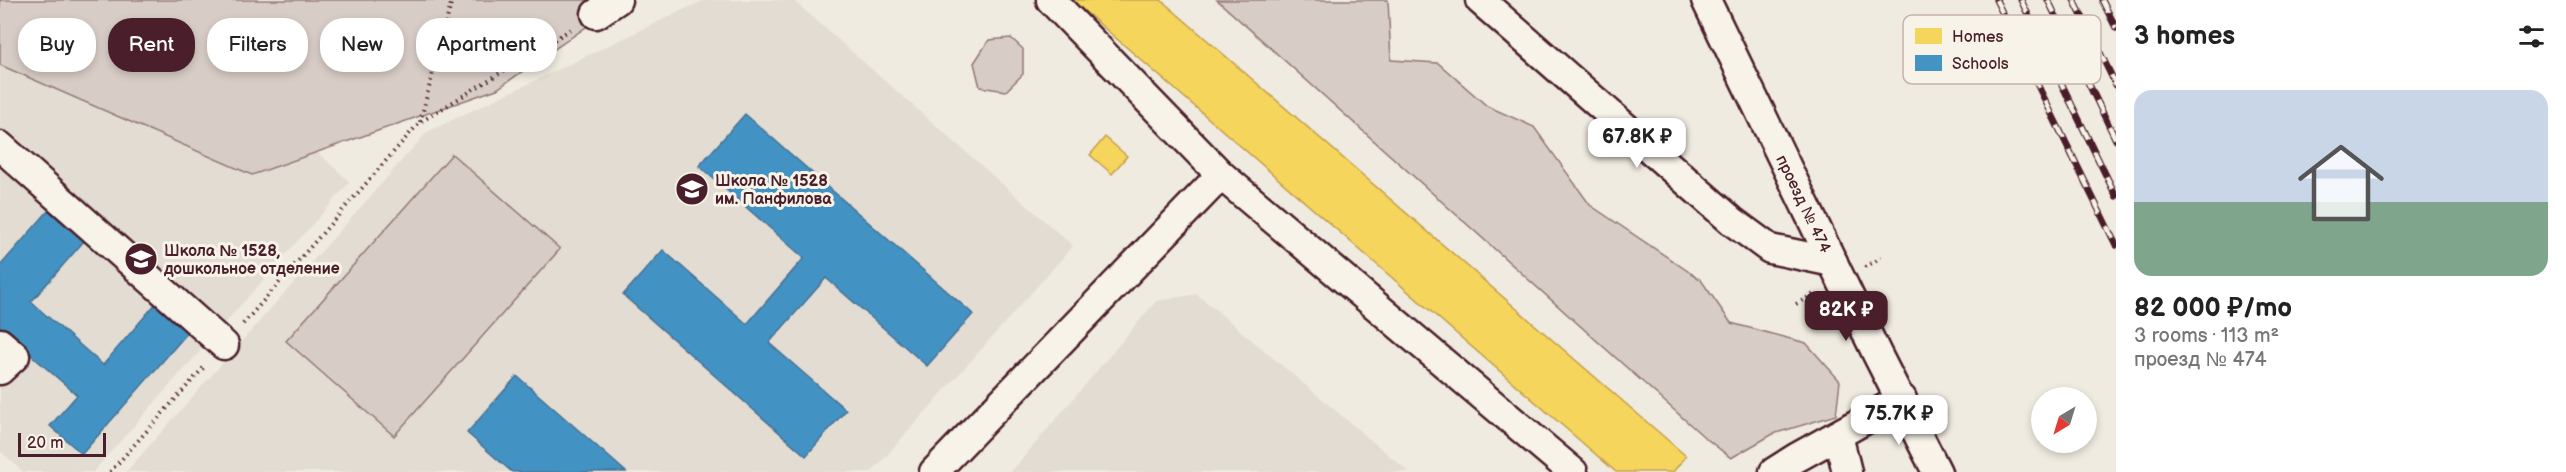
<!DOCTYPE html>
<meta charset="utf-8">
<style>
body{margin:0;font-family:"Balsamiq Sans",sans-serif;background:#f6f6f6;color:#222;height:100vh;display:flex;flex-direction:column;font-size:22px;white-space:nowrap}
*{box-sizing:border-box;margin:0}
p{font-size:20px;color:#767676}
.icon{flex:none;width:33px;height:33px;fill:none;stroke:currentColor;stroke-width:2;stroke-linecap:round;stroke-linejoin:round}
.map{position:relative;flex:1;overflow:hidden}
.panel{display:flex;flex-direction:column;background:#fff;width:450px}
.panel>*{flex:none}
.banner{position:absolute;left:18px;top:18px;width:570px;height:54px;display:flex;gap:12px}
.needle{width:39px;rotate:218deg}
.fabs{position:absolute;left:2031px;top:387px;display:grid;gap:12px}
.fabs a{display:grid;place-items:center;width:66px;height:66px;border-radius:50%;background:#fff;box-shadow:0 3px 9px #0003;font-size:30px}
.scale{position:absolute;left:18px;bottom:15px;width:88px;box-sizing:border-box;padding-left:6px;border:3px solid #4a1f2b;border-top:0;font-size:16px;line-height:21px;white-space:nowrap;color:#4a1f2b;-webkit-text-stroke:4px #f7f3e8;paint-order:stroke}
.price{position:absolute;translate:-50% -51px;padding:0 14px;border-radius:12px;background:#fff;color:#222;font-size:20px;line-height:39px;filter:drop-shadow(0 2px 3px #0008)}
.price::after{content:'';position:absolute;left:50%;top:36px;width:18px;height:14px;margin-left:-9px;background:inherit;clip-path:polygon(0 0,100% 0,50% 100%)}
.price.selected{background:#4a1f2b;color:#fff}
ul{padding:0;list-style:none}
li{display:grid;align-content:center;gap:12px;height:318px;padding:0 18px}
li+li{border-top:2px solid #e0e0e0}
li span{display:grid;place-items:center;height:186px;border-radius:18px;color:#555}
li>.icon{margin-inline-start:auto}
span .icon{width:108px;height:108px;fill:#fffc;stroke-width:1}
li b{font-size:26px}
h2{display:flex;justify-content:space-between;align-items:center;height:72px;padding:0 18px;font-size:26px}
.tag{padding:0 21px;border-radius:24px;background:#fff;box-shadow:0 3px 9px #0003;font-size:21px;line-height:54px}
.tag.selected{background:#4a1f2b;color:#fff}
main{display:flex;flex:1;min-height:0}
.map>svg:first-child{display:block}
.built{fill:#e3dcd2}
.green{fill:#d8cdc6;stroke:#917678;stroke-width:1.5}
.homes{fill:#f6d55c;stroke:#c29e4d;stroke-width:1.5}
.schools{fill:#4393c3;stroke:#457095;stroke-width:1.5}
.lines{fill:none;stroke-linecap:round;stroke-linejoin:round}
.minor-casing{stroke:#4a1f2b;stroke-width:33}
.path{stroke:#4a1f2b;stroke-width:4;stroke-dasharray:1.5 4.5;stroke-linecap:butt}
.minor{stroke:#f7f3e8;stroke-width:28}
.rail-casing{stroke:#4a1f2b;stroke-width:7}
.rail{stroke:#f7f3e8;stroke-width:4.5;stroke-dasharray:14;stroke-linecap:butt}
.labels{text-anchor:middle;stroke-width:6;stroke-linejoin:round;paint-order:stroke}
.poi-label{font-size:16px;font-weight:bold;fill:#4a1f2b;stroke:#f7f3e8;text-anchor:start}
.street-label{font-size:16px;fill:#4a1f2b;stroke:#f7f3e8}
.key{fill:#f7f3e8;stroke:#c3b3af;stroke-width:1.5}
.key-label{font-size:16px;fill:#4a1f2b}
</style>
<main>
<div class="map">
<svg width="2116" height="472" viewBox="0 0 2116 472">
<rect width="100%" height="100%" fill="#f0ebe0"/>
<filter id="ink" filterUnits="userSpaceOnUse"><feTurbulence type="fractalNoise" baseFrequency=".0167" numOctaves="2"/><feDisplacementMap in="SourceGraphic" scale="12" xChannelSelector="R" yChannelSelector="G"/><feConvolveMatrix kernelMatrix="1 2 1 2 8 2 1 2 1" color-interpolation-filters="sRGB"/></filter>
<g filter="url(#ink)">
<path class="built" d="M 0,0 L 172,21 L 350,182 L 93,472 L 23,472 L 0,451 Z
M 704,0 L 793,0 L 1073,246 L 872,472 L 126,472 L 427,132 Z
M 1197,294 L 1409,472 L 1011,472 L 1156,301 Z"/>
<path class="green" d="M 0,0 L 625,0 L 497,89 L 252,175 L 0,65 Z
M 1217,0 L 1388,0 L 1391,60 L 1438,63 L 1487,106 L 1534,127 L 1590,205 L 1701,280 L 1731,323 L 1806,343 L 1840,381 L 1836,415 L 1773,434 L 1731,458 L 1703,436 Z
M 1011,38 L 1023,49 L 1023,74 L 1006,91 L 980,87 L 974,63 L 989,40 Z
M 452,154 L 560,249 L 394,436 L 286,341 Z"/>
<path class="homes" d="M 1072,0 L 1161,0 L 1686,456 L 1673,472 L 1616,472 Z
M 1105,137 L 1127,156 L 1112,174 L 1090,155 Z"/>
<path class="schools" d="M 745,114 L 973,314 L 927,366 L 826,278 L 769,343 L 846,410 L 806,456 L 623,295 L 663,250 L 747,324 L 804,258 L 699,166 Z
M 49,210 L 84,241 L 31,302 L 103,365 L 157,302 L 189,331 L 82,454 L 50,426 L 77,395 L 0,328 L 0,266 Z
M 517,376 L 626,472 L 512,472 L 467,433 Z"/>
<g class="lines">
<defs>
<g id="minor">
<path d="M 1051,0 L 1221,175 L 1573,472"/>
<path d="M 1480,0 L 1732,221 L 1770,249 L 1833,262"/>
<path id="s1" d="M 1706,0 L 1877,354 L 1937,472"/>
<path d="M 596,14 L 617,0"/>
<path d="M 0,146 L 224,345"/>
<path d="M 0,343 L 15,356 L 0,370"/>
<path d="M 1838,435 L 1847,472"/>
<path d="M 934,472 L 1221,175"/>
<path d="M 1774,472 L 1796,458 L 1902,399"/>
</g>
</defs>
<use href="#minor" class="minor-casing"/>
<path class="path" d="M 420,122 L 452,0
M 1865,267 L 1881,258
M 1796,304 L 1816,293
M 243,324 L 419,123 L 573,28
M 110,472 L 206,365"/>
<use href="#minor" class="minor"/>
<defs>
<path id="rail" d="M 1996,0 L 2116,245
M 2021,0 L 2116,196
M 2048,0 L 2116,140
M 2074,0 L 2116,85
M 2102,0 L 2116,28"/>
</defs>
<use href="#rail" class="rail-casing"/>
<use href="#rail" class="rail"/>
</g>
</g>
<defs>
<symbol id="school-disc" viewBox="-11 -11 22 22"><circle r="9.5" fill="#4a1f2b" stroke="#f7f3e8"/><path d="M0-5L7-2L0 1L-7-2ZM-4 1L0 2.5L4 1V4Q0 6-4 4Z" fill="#fff"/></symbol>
</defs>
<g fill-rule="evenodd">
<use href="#school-disc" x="673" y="170" width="38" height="38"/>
<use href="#school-disc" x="122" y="240" width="38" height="38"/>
</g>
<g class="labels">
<g class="poi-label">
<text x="715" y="186">Школа № 1528<tspan x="715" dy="18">им. Панфилова</tspan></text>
<text x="164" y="256">Школа № 1528,<tspan x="164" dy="18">дошкольное отделение</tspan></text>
</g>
<g class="street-label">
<text dy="6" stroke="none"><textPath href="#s1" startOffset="226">проезд № 474</textPath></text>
</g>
</g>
<rect x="1903" y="15" width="198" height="69" rx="9" class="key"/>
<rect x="1915" y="28" width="27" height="16" fill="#f6d55c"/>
<rect x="1915" y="55" width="27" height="16" fill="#4393c3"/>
<g class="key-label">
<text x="1952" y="42">Homes</text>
<text x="1952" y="69">Schools</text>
</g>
</svg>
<div class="fabs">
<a><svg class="needle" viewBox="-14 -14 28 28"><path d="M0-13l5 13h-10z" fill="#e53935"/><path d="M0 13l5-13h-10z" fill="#767676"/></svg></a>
</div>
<div class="scale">20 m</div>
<b class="price" style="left:1637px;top:169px">67.8K ₽</b>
<b class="price selected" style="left:1846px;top:342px">82K ₽</b>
<b class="price" style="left:1899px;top:446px">75.7K ₽</b>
<div class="banner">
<a class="tag">Buy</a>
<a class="tag selected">Rent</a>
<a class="tag">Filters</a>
<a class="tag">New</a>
<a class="tag">Apartment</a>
</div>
</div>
<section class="panel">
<h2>3 homes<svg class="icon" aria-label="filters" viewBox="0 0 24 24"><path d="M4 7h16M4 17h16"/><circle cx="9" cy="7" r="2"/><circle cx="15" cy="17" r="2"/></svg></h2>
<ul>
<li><span style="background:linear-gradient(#c9d6e8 60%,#7fa58c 0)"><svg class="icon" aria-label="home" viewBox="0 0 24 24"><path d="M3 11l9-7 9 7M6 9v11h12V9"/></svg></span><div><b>82 000 ₽/mo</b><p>3 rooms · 113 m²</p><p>проезд № 474</p></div></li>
</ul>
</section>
</main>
